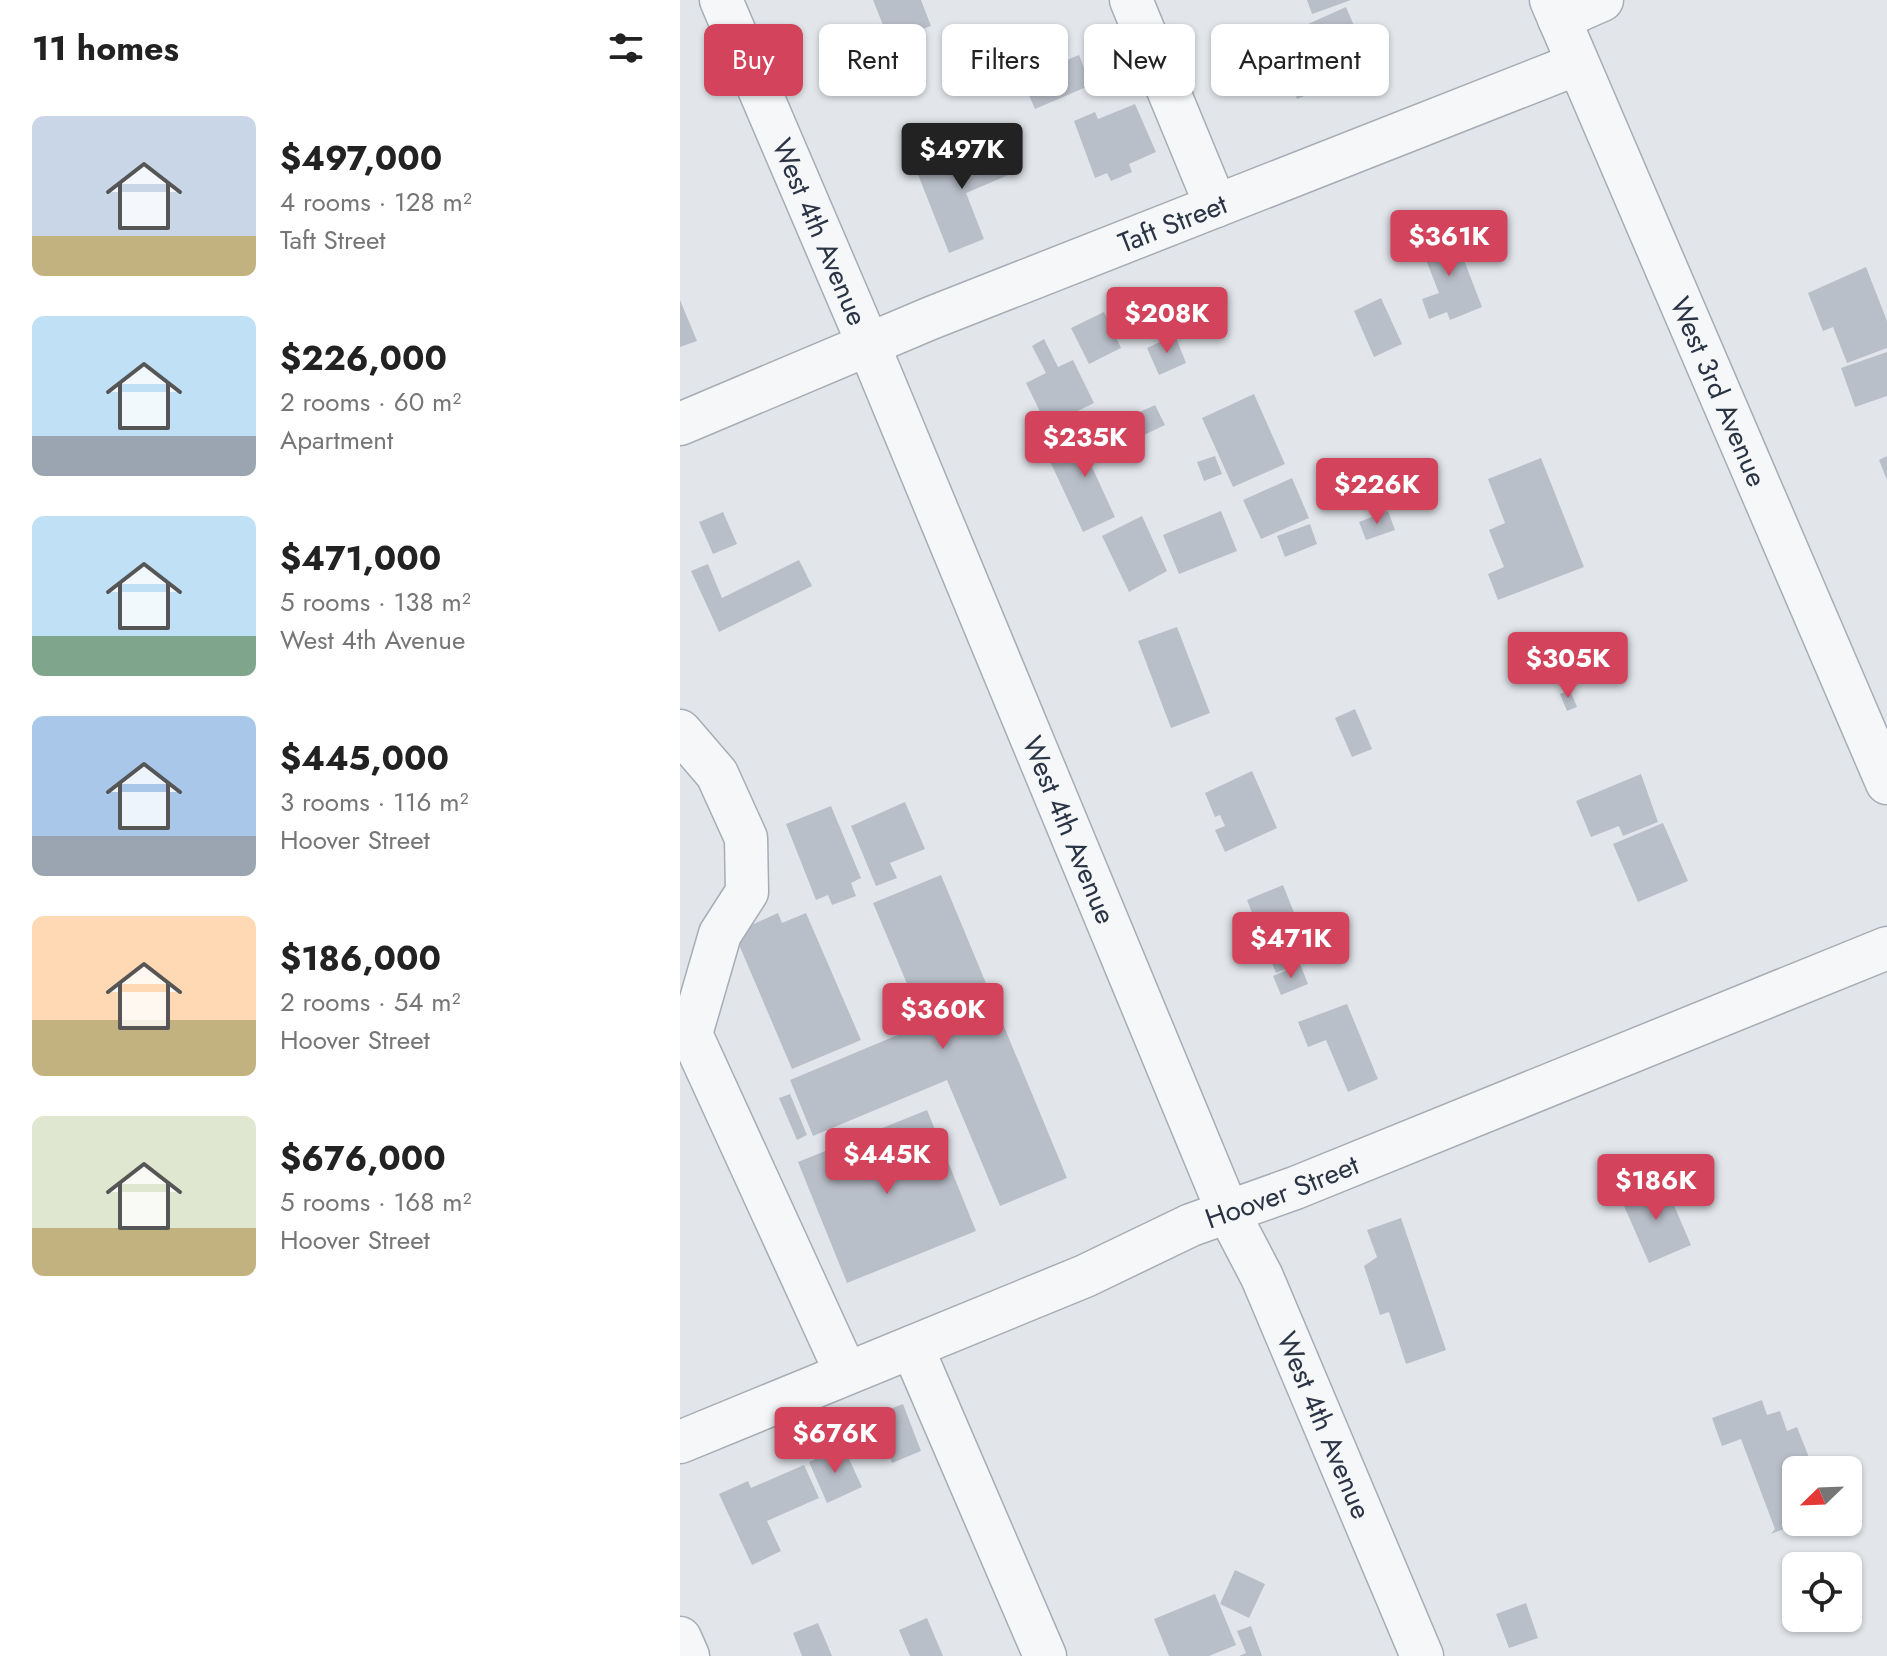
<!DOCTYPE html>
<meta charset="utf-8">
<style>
body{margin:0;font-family:Jost,sans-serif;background:#f2f2f2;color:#222;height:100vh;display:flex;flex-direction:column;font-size:30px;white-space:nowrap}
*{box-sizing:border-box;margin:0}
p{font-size:26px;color:#767676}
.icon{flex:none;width:44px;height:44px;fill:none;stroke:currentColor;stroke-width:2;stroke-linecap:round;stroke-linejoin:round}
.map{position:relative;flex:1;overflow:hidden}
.drawer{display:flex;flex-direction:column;background:#fff;width:680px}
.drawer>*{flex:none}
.top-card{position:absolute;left:24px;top:24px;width:760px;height:72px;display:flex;gap:16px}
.needle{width:52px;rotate:247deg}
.buttons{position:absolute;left:1102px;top:1456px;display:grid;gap:16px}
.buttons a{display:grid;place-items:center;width:80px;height:80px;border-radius:12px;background:#fff;box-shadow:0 2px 6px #0004;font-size:40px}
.price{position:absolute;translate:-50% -68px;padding:0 18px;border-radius:8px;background:#d3445c;color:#fff;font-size:26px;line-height:52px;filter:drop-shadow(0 2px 4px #0008)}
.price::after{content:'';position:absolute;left:50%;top:48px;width:24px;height:18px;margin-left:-12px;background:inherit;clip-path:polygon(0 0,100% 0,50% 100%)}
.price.current{background:#222;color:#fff}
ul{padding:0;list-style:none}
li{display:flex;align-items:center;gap:24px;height:200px;padding:0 32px}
li span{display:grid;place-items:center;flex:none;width:224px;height:160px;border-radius:12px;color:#555}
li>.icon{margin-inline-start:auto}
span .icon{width:96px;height:96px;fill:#fffc;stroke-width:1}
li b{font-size:34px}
h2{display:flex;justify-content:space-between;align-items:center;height:96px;padding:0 32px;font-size:34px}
.pill{padding:0 28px;border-radius:12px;background:#fff;box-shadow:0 2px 6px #0004;font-size:28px;line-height:72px}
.pill.current{background:#d3445c;color:#fff}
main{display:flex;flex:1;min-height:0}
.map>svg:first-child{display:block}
.building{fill:#b9bfc9}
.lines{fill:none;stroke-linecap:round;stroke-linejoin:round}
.minor-casing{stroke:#a7adb6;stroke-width:45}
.minor{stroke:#f5f7f9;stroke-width:42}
.labels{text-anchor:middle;stroke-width:6;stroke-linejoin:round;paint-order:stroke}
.street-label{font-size:28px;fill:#2a3444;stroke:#f2f5f8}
</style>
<main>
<section class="drawer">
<h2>11 homes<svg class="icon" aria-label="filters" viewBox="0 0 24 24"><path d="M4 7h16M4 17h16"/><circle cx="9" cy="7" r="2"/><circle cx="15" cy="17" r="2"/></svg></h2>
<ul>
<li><span style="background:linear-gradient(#c9d6e8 75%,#c2b280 0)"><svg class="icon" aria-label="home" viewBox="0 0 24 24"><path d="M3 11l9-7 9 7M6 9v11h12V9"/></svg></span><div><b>$497,000</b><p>4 rooms · 128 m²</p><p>Taft Street</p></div></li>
<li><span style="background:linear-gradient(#bfe0f5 75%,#9aa5b1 0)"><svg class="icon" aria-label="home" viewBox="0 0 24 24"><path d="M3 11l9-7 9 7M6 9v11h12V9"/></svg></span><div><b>$226,000</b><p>2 rooms · 60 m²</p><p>Apartment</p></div></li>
<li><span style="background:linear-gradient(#bfe0f5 75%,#7fa58c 0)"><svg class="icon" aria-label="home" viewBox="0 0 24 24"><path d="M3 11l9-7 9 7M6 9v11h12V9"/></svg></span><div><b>$471,000</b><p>5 rooms · 138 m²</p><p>West 4th Avenue</p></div></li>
<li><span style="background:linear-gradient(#a9c7e8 75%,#9aa5b1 0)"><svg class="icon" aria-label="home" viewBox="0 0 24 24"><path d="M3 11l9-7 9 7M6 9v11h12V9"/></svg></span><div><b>$445,000</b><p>3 rooms · 116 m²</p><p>Hoover Street</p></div></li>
<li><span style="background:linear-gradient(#ffd9b3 65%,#c2b280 0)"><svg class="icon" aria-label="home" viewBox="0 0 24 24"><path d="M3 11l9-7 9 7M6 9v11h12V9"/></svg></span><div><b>$186,000</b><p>2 rooms · 54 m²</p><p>Hoover Street</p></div></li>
<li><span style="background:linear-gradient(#dfe7d0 70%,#c2b280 0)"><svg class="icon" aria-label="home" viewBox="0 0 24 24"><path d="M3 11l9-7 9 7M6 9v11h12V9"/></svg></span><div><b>$676,000</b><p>5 rooms · 168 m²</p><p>Hoover Street</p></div></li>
</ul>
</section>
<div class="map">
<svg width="1207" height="1656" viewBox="0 0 1207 1656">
<rect width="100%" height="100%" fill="#e2e6eb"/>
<path class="building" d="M 193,0 L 241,0 L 251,26 L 237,31 L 242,45 L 215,55 Z
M 627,0 L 671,0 L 632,14 Z
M 666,7 L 684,49 L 672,54 L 680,74 L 617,99 L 610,81 L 590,90 L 572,49 Z
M 399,55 L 411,85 L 355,109 L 342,79 Z
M 455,104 L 476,152 L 449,164 L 452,172 L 431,181 L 427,173 L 415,178 L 394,121 L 415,112 L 418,119 Z
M 318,139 L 333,173 L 286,193 L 304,239 L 269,253 L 237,172 Z
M 772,229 L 802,307 L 770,320 L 767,312 L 749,319 L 742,299 L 759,293 L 739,242 Z
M 1186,267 L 1207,321 L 1207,348 L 1167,363 L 1153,327 L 1143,331 L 1128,293 Z
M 701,298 L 722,344 L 694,357 L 674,311 Z
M 0,300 L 17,341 L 0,347 Z
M 424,312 L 441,348 L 409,364 L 391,328 Z
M 495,335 L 506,363 L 479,375 L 467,348 Z
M 364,339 L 378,367 L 393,360 L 414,403 L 367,426 L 346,383 L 366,373 L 352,346 Z
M 1207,352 L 1207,396 L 1175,407 L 1161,368 Z
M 574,394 L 605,464 L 553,487 L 522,418 Z
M 475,405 L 485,425 L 447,443 L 438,422 Z
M 435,434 L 443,450 L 411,465 L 435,517 L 403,532 L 368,457 L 415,435 L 418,442 Z
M 535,456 L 542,474 L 524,481 L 517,462 Z
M 1207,456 L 1207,480 L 1199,460 Z
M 861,458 L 904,567 L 818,600 L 808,574 L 824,567 L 809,530 L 825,523 L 808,479 Z
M 612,478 L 629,518 L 581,539 L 563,500 Z
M 541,511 L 557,551 L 499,574 L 483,535 Z
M 708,511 L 715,530 L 686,540 L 679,522 Z
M 43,512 L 57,544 L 33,554 L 19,522 Z
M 462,516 L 487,571 L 449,592 L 422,536 Z
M 630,524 L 637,544 L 605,557 L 597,536 Z
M 119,560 L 132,586 L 39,632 L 11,571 L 28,564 L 42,598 Z
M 497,627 L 530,713 L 491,728 L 458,641 Z
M 890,690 L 897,707 L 887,711 L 880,694 Z
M 675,709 L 692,749 L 672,757 L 655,718 Z
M 572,771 L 597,828 L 545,852 L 535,830 L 545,826 L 540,815 L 535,817 L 525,793 Z
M 961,774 L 978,822 L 943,836 L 939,826 L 911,837 L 896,801 Z
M 225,802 L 245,849 L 210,863 L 217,878 L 196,886 L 171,826 Z
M 151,806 L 181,878 L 171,883 L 176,896 L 152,905 L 148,895 L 136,900 L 106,824 Z
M 983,823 L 1008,881 L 958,902 L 933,844 Z
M 261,875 L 387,1178 L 320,1206 L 267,1080 L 133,1136 L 110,1080 L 244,1024 L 193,903 Z
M 603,885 L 632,958 L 596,973 L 567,900 Z
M 98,913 L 102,923 L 126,913 L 181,1040 L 112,1069 L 54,933 Z
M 620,964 L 628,984 L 601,995 L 593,976 Z
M 667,1004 L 698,1079 L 668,1092 L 646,1040 L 628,1047 L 618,1022 Z
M 110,1094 L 127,1135 L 117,1140 L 99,1098 Z
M 247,1110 L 296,1231 L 167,1283 L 118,1162 Z
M 983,1180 L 1011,1245 L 969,1263 L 941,1199 Z
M 721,1218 L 766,1350 L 726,1364 L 709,1312 L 700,1315 L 684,1266 L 697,1257 L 687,1230 Z
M 1082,1400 L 1087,1415 L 1100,1411 L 1107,1431 L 1117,1427 L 1134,1470 L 1116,1470 L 1116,1485 L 1110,1487 L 1116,1503 L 1116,1524 L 1091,1534 L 1095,1529 L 1061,1439 L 1042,1446 L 1032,1418 Z
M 223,1404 L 241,1451 L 212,1463 L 194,1415 Z
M 163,1446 L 182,1487 L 147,1503 L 129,1462 Z
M 124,1465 L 139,1498 L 87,1521 L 101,1551 L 72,1565 L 39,1494 L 68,1481 L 71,1488 Z
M 555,1570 L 585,1584 L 569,1618 L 540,1604 Z
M 535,1594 L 556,1645 L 529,1656 L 489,1656 L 474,1619 Z
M 846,1603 L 858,1638 L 829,1648 L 816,1614 Z
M 247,1618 L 263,1656 L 230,1656 L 219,1630 Z
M 138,1623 L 152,1656 L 122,1656 L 113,1633 Z
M 571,1626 L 582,1656 L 559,1656 L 566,1653 L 557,1631 Z"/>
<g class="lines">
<defs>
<g id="minor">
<path id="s1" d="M 41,0 L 189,346 L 547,1210 L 582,1277 L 742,1656"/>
<path d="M 451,0 L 536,206"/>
<path id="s2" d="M 871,0 L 1207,783"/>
<path d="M 879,19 L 922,0"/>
<path id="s3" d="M 0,424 L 251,318 L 897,64"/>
<path d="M 0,731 L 37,774 L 66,838 L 67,892 L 40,934 L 11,1034 L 166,1373"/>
<path d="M 232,1347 L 365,1656"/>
<path id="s4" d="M 0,1442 L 405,1276 L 511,1225 L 615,1188 L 1207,948"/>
<path d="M 0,1638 L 8,1656"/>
</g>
</defs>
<use href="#minor" class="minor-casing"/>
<use href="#minor" class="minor"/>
</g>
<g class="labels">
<g class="street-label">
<text dy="10" stroke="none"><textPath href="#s3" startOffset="532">Taft Street</textPath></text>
<text dy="10" stroke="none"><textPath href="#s1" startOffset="252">West 4th Avenue</textPath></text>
<text dy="10" stroke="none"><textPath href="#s2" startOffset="426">West 3rd Avenue</textPath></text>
<text dy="10" stroke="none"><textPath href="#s1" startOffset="900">West 4th Avenue</textPath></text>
<text dy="10" stroke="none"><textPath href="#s4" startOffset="652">Hoover Street</textPath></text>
<text dy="10" stroke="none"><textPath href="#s1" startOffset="1548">West 4th Avenue</textPath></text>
</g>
</g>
</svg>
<div class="buttons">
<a><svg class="needle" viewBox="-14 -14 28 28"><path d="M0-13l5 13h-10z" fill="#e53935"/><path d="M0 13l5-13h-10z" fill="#767676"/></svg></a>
<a><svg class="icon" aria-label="locate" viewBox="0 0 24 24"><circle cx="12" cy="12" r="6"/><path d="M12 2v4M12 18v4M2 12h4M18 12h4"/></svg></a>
</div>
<b class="price current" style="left:282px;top:191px">$497K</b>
<b class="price" style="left:769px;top:278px">$361K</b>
<b class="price" style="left:487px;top:355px">$208K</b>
<b class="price" style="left:405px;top:479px">$235K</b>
<b class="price" style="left:697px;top:526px">$226K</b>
<b class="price" style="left:888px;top:700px">$305K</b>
<b class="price" style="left:611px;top:980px">$471K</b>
<b class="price" style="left:263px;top:1051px">$360K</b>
<b class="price" style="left:207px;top:1196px">$445K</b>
<b class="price" style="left:976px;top:1222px">$186K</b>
<b class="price" style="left:155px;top:1475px">$676K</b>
<div class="top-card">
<a class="pill current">Buy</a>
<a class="pill">Rent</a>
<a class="pill">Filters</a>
<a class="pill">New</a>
<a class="pill">Apartment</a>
</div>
</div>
</main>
